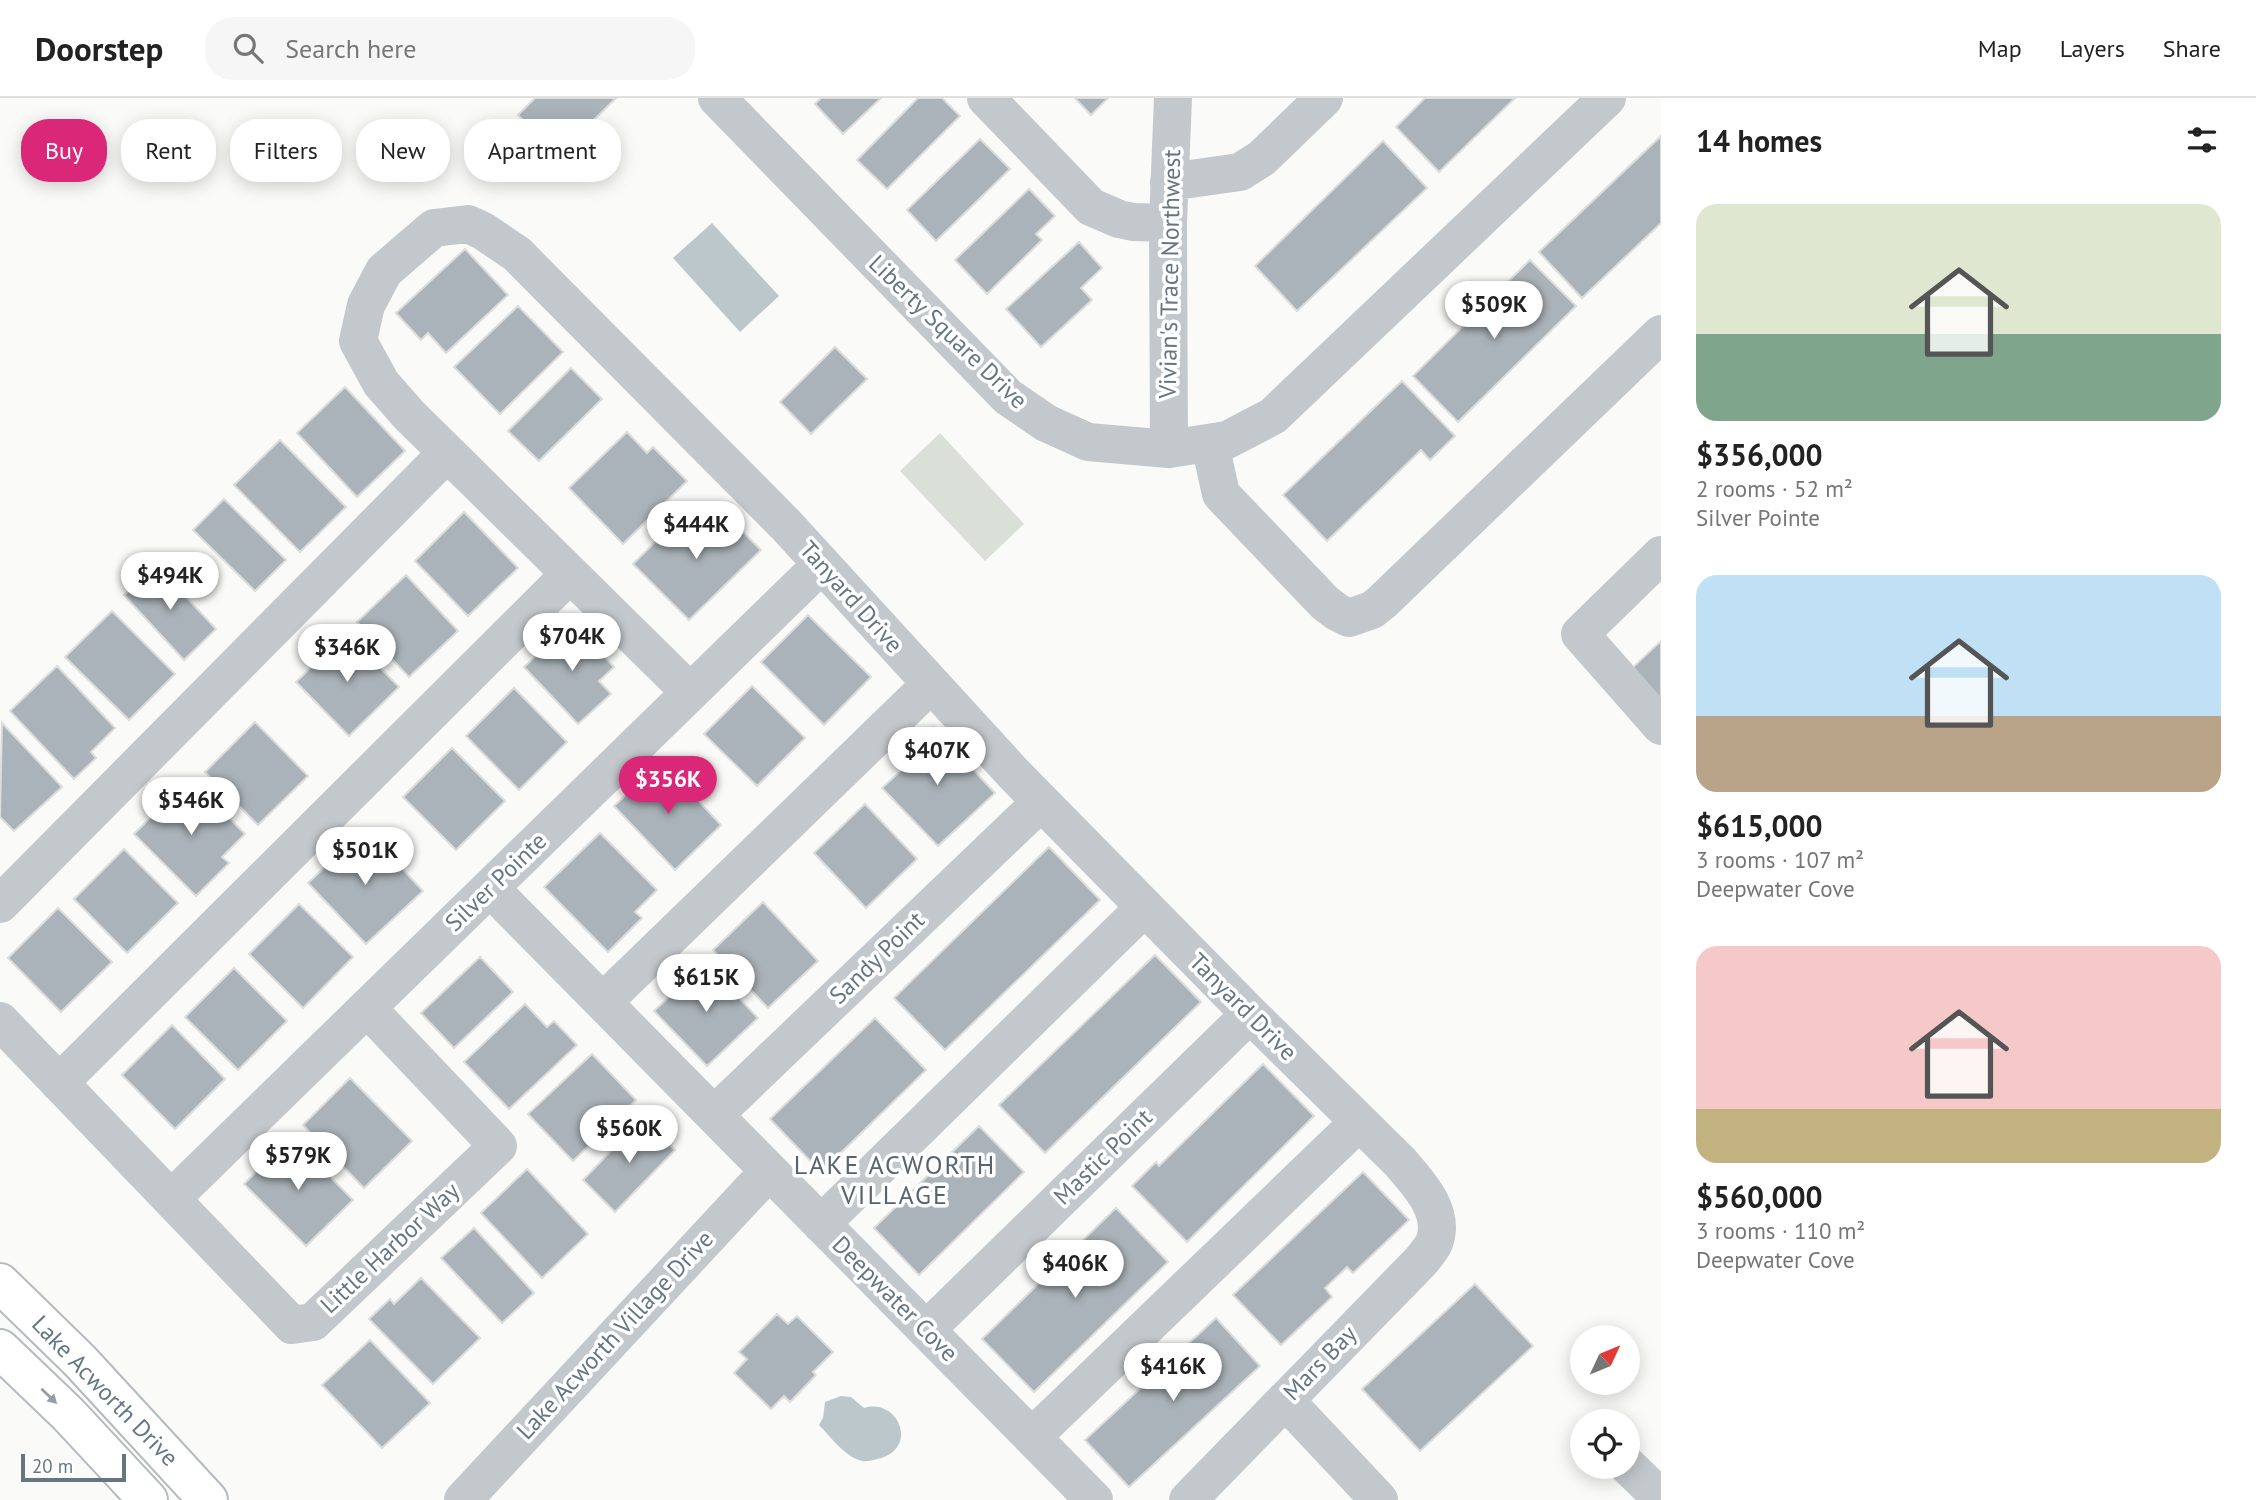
<!DOCTYPE html>
<meta charset="utf-8">
<style>
body{margin:0;font-family:"PT Sans",sans-serif;background:#f6f6f6;color:#222;height:100vh;display:flex;flex-direction:column;font-size:26px;white-space:nowrap}
*{box-sizing:border-box;margin:0}
p{font-size:23px;color:#767676}
.icon{flex:none;width:38px;height:38px;fill:none;stroke:currentColor;stroke-width:2;stroke-linecap:round;stroke-linejoin:round}
.map{position:relative;flex:1;overflow:hidden}
.side{display:flex;flex-direction:column;background:#fff;width:595px}
.side>*{flex:none}
.top-card{position:absolute;left:21px;top:21px;width:665px;height:63px;display:flex;gap:14px}
.needle{width:46px;rotate:46deg}
.controls{position:absolute;left:1570px;top:1227px;display:grid;gap:14px}
.controls a{display:grid;place-items:center;width:70px;height:70px;border-radius:50%;background:#fff;box-shadow:0 4px 18px #0003;font-size:35px}
.scale{position:absolute;left:21px;bottom:18px;width:105px;box-sizing:border-box;padding-left:7px;border:4px solid #657683;border-top:0;font-size:19px;line-height:24px;white-space:nowrap;color:#657683;-webkit-text-stroke:5px #fff;paint-order:stroke}
.price{position:absolute;translate:-50% -60px;padding:0 16px;border-radius:24px;background:#fff;color:#222;font-size:23px;line-height:46px;filter:drop-shadow(0 2px 4px #0008)}
.price::after{content:'';position:absolute;left:50%;top:42px;width:21px;height:16px;margin-left:-10px;background:inherit;clip-path:polygon(0 0,100% 0,50% 100%)}
.price.active{background:#db2777;color:#fff}
ul{padding:0;list-style:none}
li{display:grid;align-content:center;gap:14px;height:371px;padding:0 35px}
li span{display:grid;place-items:center;height:217px;border-radius:21px;color:#555}
li>.icon{margin-inline-start:auto}
span .icon{width:126px;height:126px;fill:#fffc;stroke-width:1}
li b{font-size:30px}
h2{display:flex;justify-content:space-between;align-items:center;height:84px;padding:0 35px;font-size:30px}
.tag{padding:0 24px;border-radius:28px;background:#fff;box-shadow:0 4px 18px #0003;font-size:24px;line-height:63px}
.tag.active{background:#db2777;color:#fff}
header{display:flex;align-items:center;gap:42px;box-sizing:border-box;height:98px;padding:0 35px;background:#fff;border-bottom:2px solid #e0e0e0}
header strong{font-size:33px}
nav{display:flex;gap:38px;margin-inline-start:auto;font-size:24px}
.search{width:490px;height:63px;background:#f6f6f6;display:flex;align-items:center;gap:18px;box-sizing:border-box;padding:0 24px;border-radius:28px;color:#767676;font-size:26px}
main{display:flex;flex:1;min-height:0}
.map>svg:first-child{display:block}
.green{fill:#dadfd7}
.water{fill:#bbc7cb}
.building{fill:#aab3b9;stroke:#dcdcda;stroke-width:2}
.lines{fill:none;stroke-linecap:round;stroke-linejoin:round}
.major-casing{stroke:#b5babe;stroke-width:42}
.minor{stroke:#c3c8cc;stroke-width:38}
.major{stroke:#fff;stroke-width:38}
.oneway{fill:#939fa8}
.labels{text-anchor:middle;stroke-width:7;stroke-linejoin:round;paint-order:stroke}
.street-label{font-size:24px;fill:#657683;stroke:#fff}
.neighbourhood-label{font-size:26px;letter-spacing:2px;fill:#57646e;stroke:#fff}
</style>
<header>
<strong>Doorstep</strong>
<div class="search"><svg class="icon" aria-label="search" viewBox="0 0 24 24"><circle cx="10" cy="10" r="6"/><path d="M15 15l6 6"/></svg>Search here</div>
<nav><a>Map</a><a>Layers</a><a>Share</a></nav>
</header>
<main>
<div class="map">
<svg width="1661" height="1402" viewBox="0 0 1661 1402">
<rect width="100%" height="100%" fill="#fafaf8"/>
<path class="green" d="M 940,335 L 1024,426 L 985,463 L 900,373 Z"/>
<path class="water" d="M 712,125 L 779,198 L 740,234 L 673,160 Z
M 841,1298 L 851,1299 L 864,1310 C 896,1300 918,1345 884,1359 C 878,1361 868,1364 862,1363 C 845,1359 830,1338 819,1327 L 823,1320 L 825,1304 Z"/>
<path class="building" d="M 535,0 L 616,0 L 558,57 L 518,17 Z
M 821,0 L 881,0 L 843,36 L 815,6 Z
M 918,0 L 942,0 L 960,18 L 887,91 L 857,62 Z
M 1075,0 L 1108,0 L 1091,17 Z
M 1425,0 L 1515,0 L 1439,74 L 1396,29 Z
M 1661,38 L 1661,125 L 1582,200 L 1539,154 Z
M 980,41 L 1010,71 L 936,143 L 907,112 Z
M 1383,43 L 1427,90 L 1297,213 L 1255,168 Z
M 1029,91 L 1055,118 L 1036,136 L 1042,142 L 987,196 L 955,162 Z
M 1079,144 L 1102,170 L 1081,190 L 1092,202 L 1041,249 L 1006,211 Z
M 465,151 L 508,197 L 446,255 L 428,235 L 421,242 L 396,215 Z
M 1530,162 L 1576,208 L 1458,324 L 1413,278 Z
M 518,208 L 563,254 L 500,316 L 454,269 Z
M 835,249 L 867,281 L 811,336 L 780,304 Z
M 571,270 L 602,301 L 539,363 L 508,333 Z
M 1402,283 L 1455,338 L 1430,362 L 1421,352 L 1327,443 L 1283,397 Z
M 345,289 L 405,353 L 357,399 L 297,335 Z
M 627,334 L 647,355 L 653,349 L 687,383 L 623,446 L 569,390 Z
M 280,342 L 346,409 L 300,454 L 234,387 Z
M 224,401 L 286,462 L 255,493 L 193,432 Z
M 689,410 L 713,434 L 728,419 L 761,452 L 689,522 L 633,466 Z
M 464,414 L 518,470 L 468,518 L 415,463 Z
M 156,467 L 216,531 L 184,562 L 124,497 Z
M 406,477 L 458,533 L 409,579 L 357,524 Z
M 112,513 L 175,576 L 129,622 L 65,559 Z
M 808,517 L 871,579 L 824,627 L 761,564 Z
M 572,524 L 614,569 L 599,583 L 611,596 L 578,626 L 524,569 Z
M 346,535 L 399,589 L 349,638 L 296,584 Z
M 1661,543 L 1661,606 L 1629,573 Z
M 57,568 L 115,630 L 91,654 L 96,660 L 74,681 L 10,613 Z
M 752,588 L 805,640 L 757,688 L 704,636 Z
M 514,590 L 567,644 L 519,692 L 466,638 Z
M 255,624 L 308,678 L 258,727 L 205,674 Z
M 2,625 L 62,689 L 14,733 L 0,719 Z
M 933,629 L 995,695 L 938,748 L 882,690 L 905,669 L 898,662 Z
M 452,650 L 505,703 L 456,752 L 403,699 Z
M 662,664 L 721,727 L 675,772 L 614,708 Z
M 190,680 L 245,736 L 222,759 L 229,765 L 196,798 L 134,736 Z
M 865,706 L 917,761 L 866,810 L 814,755 Z
M 365,731 L 423,793 L 366,846 L 308,785 Z
M 600,735 L 657,792 L 635,814 L 642,820 L 608,854 L 544,789 Z
M 1049,749 L 1100,802 L 945,952 L 894,900 Z
M 124,751 L 178,805 L 127,855 L 74,801 Z
M 763,804 L 818,863 L 768,910 L 713,852 Z
M 299,806 L 353,859 L 303,910 L 249,856 Z
M 58,810 L 112,864 L 61,914 L 8,860 Z
M 1155,857 L 1201,904 L 1045,1055 L 999,1007 Z
M 480,859 L 513,894 L 454,950 L 421,915 Z
M 705,865 L 758,920 L 707,968 L 654,913 Z
M 234,870 L 287,923 L 238,972 L 185,919 Z
M 525,906 L 547,929 L 554,923 L 577,947 L 509,1011 L 464,964 Z
M 875,920 L 926,972 L 821,1074 L 770,1021 Z
M 172,927 L 225,981 L 175,1031 L 122,977 Z
M 592,956 L 636,1002 L 573,1063 L 528,1016 Z
M 1263,966 L 1314,1018 L 1187,1144 L 1132,1088 L 1156,1064 L 1159,1068 Z
M 350,980 L 412,1043 L 364,1090 L 303,1027 Z
M 643,1020 L 675,1052 L 615,1114 L 583,1082 Z
M 979,1028 L 1024,1074 L 919,1177 L 874,1130 Z
M 291,1039 L 353,1102 L 306,1148 L 244,1086 Z
M 527,1071 L 588,1136 L 542,1180 L 481,1115 Z
M 1363,1074 L 1409,1122 L 1353,1175 L 1347,1169 L 1325,1190 L 1332,1199 L 1281,1247 L 1233,1197 Z
M 1116,1110 L 1168,1164 L 1034,1294 L 982,1241 Z
M 474,1130 L 534,1195 L 502,1225 L 441,1160 Z
M 421,1180 L 480,1240 L 433,1286 L 369,1221 L 390,1201 L 394,1206 Z
M 1475,1186 L 1533,1248 L 1420,1353 L 1362,1291 Z
M 777,1216 L 788,1226 L 797,1218 L 833,1254 L 813,1274 L 816,1277 L 790,1304 L 784,1298 L 771,1311 L 734,1275 L 747,1261 L 739,1254 Z
M 1216,1220 L 1260,1268 L 1129,1389 L 1085,1342 Z
M 370,1242 L 430,1305 L 382,1350 L 322,1287 Z"/>
<g class="lines">
<defs>
<path id="major" d="M 0,1185 L 80,1263 L 208,1402
M 0,1251 L 68,1316 L 148,1402"/>
</defs>
<use href="#major" class="major-casing"/>
<path class="minor" d="M 717,0 L 1008,299 L 1046,325 L 1088,344 L 1169,351 L 1227,342 L 1273,318 L 1607,0
M 986,0 L 1091,109 L 1119,121 L 1133,124 L 1168,125
M 1169,84 L 1240,74 L 1262,60 L 1324,0
M 1210,346 L 1221,396 L 1325,505 L 1337,514 L 1349,520 L 1372,512 L 1382,504 L 1661,236
M 1169,351 L 1168,125 L 1173,0
M 1661,457 L 1580,536 L 1661,628
M 690,594 L 409,317 L 381,285 L 358,243 L 366,207 L 384,173 L 434,130 L 468,126 L 483,133 L 517,156 L 786,427 L 1013,675 L 1250,916 L 1400,1064 C 1419,1086 1446,1114 1434,1145 C 1431,1151 1425,1158 1421,1163 L 1188,1402
M 490,790 L 1094,1402
M 0,806 L 447,355
M 603,904 L 931,586
M 0,923 L 292,1227 L 313,1224 L 498,1048 L 367,910
M 59,985 L 570,476
M 714,1017 L 1041,704
M 173,1102 L 175,1097 L 822,466
M 821,1126 L 1145,809
M 926,1232 L 1250,916
M 1285,1302 L 1379,1402
M 1032,1339 L 1359,1024
M 1628,1368 L 1661,1400
M 463,1402 L 769,1073"/>
<use href="#major" class="major"/>
</g>
<defs><path id="oneway-solid" d="M-6-.8H1V-3.2L6.5 0L1 3.2V.8H-6Z" transform="scale(1.75)"/></defs>
<use class="oneway" href="#oneway-solid" transform="translate(49 1298) rotate(44)"/>
<g class="labels">
<g class="street-label">
<text transform="translate(1170 176) rotate(-89)" y="8">Vivian's Trace Northwest</text>
<text transform="translate(948 234) rotate(44)" y="8">Liberty Square Drive</text>
<text transform="translate(851 499) rotate(48)" y="8">Tanyard Drive</text>
<text transform="translate(496 784) rotate(-44)" y="8">Silver Pointe</text>
<text transform="translate(877 860) rotate(-44)" y="8">Sandy Point</text>
<text transform="translate(1243 909) rotate(45)" y="8">Tanyard Drive</text>
<text transform="translate(1103 1059) rotate(-44)" y="8">Mastic Point</text>
<text transform="translate(390 1150) rotate(-43)" y="8">Little Harbor Way</text>
<text transform="translate(895 1201) rotate(45)" y="8">Deepwater Cove</text>
<text transform="translate(615 1237) rotate(-47)" y="8">Lake Acworth Village Drive</text>
<text transform="translate(1320 1265) rotate(-46)" y="8">Mars Bay</text>
<text transform="translate(105 1293) rotate(46)" y="8">Lake Acworth Drive</text>
</g>
<g class="neighbourhood-label">
<text x="895" y="1076">LAKE ACWORTH<tspan x="895" dy="30">VILLAGE</tspan></text>
</g>
</g>
</svg>
<div class="controls">
<a><svg class="needle" viewBox="-14 -14 28 28"><path d="M0-13l5 13h-10z" fill="#e53935"/><path d="M0 13l5-13h-10z" fill="#767676"/></svg></a>
<a><svg class="icon" aria-label="locate" viewBox="0 0 24 24"><circle cx="12" cy="12" r="6"/><path d="M12 2v4M12 18v4M2 12h4M18 12h4"/></svg></a>
</div>
<div class="scale">20 m</div>
<b class="price" style="left:1494px;top:243px">$509K</b>
<b class="price" style="left:696px;top:463px">$444K</b>
<b class="price" style="left:170px;top:514px">$494K</b>
<b class="price" style="left:572px;top:575px">$704K</b>
<b class="price" style="left:347px;top:586px">$346K</b>
<b class="price" style="left:937px;top:689px">$407K</b>
<b class="price active" style="left:668px;top:718px">$356K</b>
<b class="price" style="left:191px;top:739px">$546K</b>
<b class="price" style="left:365px;top:789px">$501K</b>
<b class="price" style="left:706px;top:916px">$615K</b>
<b class="price" style="left:629px;top:1067px">$560K</b>
<b class="price" style="left:298px;top:1094px">$579K</b>
<b class="price" style="left:1075px;top:1202px">$406K</b>
<b class="price" style="left:1173px;top:1305px">$416K</b>
<div class="top-card">
<a class="tag active">Buy</a>
<a class="tag">Rent</a>
<a class="tag">Filters</a>
<a class="tag">New</a>
<a class="tag">Apartment</a>
</div>
</div>
<section class="side">
<h2>14 homes<svg class="icon" aria-label="filters" viewBox="0 0 24 24"><path d="M4 7h16M4 17h16"/><circle cx="9" cy="7" r="2"/><circle cx="15" cy="17" r="2"/></svg></h2>
<ul>
<li><span style="background:linear-gradient(#dfe7d0 60%,#7fa58c 0)"><svg class="icon" aria-label="home" viewBox="0 0 24 24"><path d="M3 11l9-7 9 7M6 9v11h12V9"/></svg></span><div><b>$356,000</b><p>2 rooms · 52 m²</p><p>Silver Pointe</p></div></li>
<li><span style="background:linear-gradient(#bfe0f5 65%,#b9a48a 0)"><svg class="icon" aria-label="home" viewBox="0 0 24 24"><path d="M3 11l9-7 9 7M6 9v11h12V9"/></svg></span><div><b>$615,000</b><p>3 rooms · 107 m²</p><p>Deepwater Cove</p></div></li>
<li><span style="background:linear-gradient(#f6c9c9 75%,#c2b280 0)"><svg class="icon" aria-label="home" viewBox="0 0 24 24"><path d="M3 11l9-7 9 7M6 9v11h12V9"/></svg></span><div><b>$560,000</b><p>3 rooms · 110 m²</p><p>Deepwater Cove</p></div></li>
</ul>
</section>
</main>
